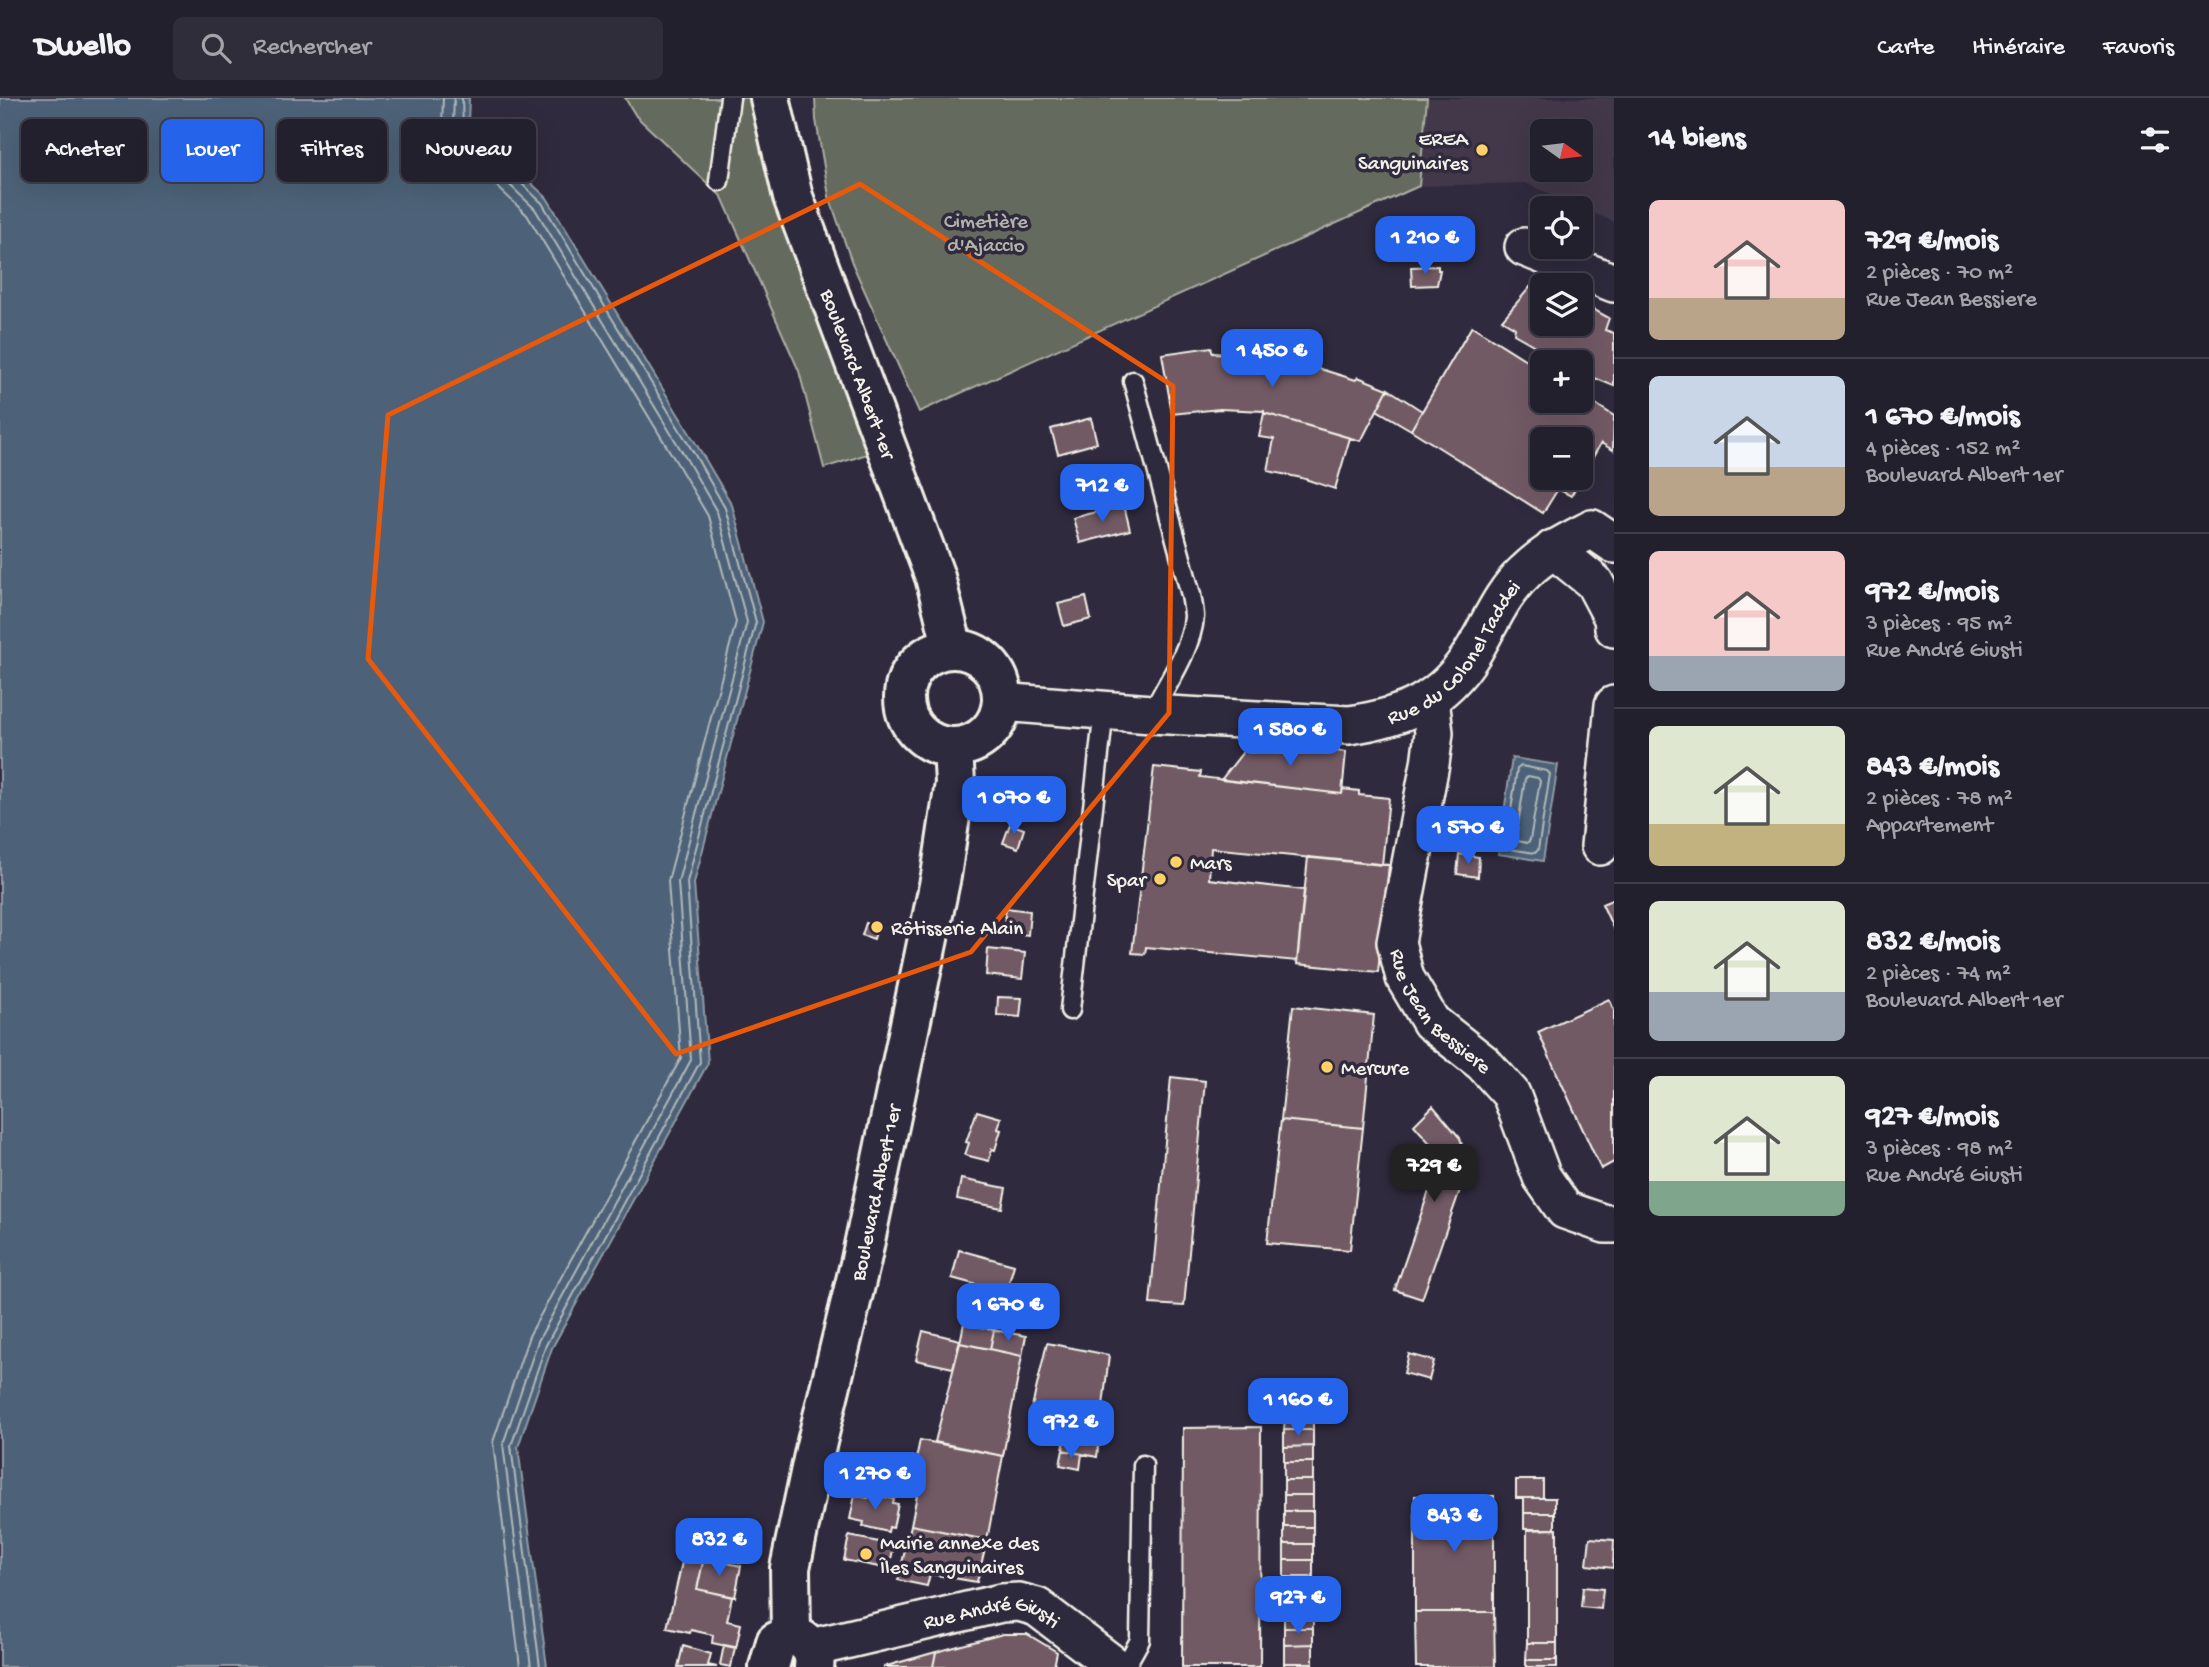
<!DOCTYPE html>
<html lang="fr">
<meta charset="utf-8">
<style>
body{margin:0;font-family:"Gochi Hand",sans-serif;background:#2f2d3a;color:#f1f3f6;height:100vh;display:flex;flex-direction:column;font-size:26px;white-space:nowrap}
*{box-sizing:border-box;margin:0}
p{font-size:23px;color:#a3a3aa}
.icon{flex:none;width:38px;height:38px;fill:none;stroke:currentColor;stroke-width:2;stroke-linecap:round;stroke-linejoin:round}
.map{position:relative;flex:1;overflow:hidden}
.sheet{display:flex;flex-direction:column;background:#23202e;width:595px}
.sheet>*{flex:none}
.guide{position:absolute;left:21px;top:21px;width:665px;height:63px;display:flex;gap:14px}
.needle{width:46px;rotate:104deg}
.fabs{position:absolute;left:1530px;top:21px;display:grid;gap:14px}
.fabs a{display:grid;place-items:center;width:63px;height:63px;border-radius:10px;background:#23202e;box-shadow:0 7px 28px #0002,0 0 0 2px #403e4a;font-size:35px}
.price{position:absolute;translate:-50% -60px;padding:0 16px;border-radius:14px;background:#2563eb;color:#fff;font-size:23px;line-height:46px;filter:drop-shadow(0 2px 4px #0008)}
.price::after{content:'';position:absolute;left:50%;top:42px;width:21px;height:16px;margin-left:-10px;background:inherit;clip-path:polygon(0 0,100% 0,50% 100%)}
.price.selected{background:#222;color:#fff}
ul{padding:0;list-style:none}
li{display:flex;align-items:center;gap:21px;height:175px;padding:0 35px}
li+li{border-top:2px solid #403e4a}
li span{display:grid;place-items:center;flex:none;width:196px;height:140px;border-radius:10px;color:#555}
li>.icon{margin-inline-start:auto}
span .icon{width:84px;height:84px;fill:#fffc;stroke-width:1}
li b{font-size:30px}
h2{display:flex;justify-content:space-between;align-items:center;height:84px;padding:0 35px;font-size:30px}
.chip{padding:0 24px;border-radius:10px;background:#23202e;box-shadow:0 7px 28px #0002,0 0 0 2px #403e4a;font-size:24px;line-height:63px}
.chip.selected{background:#2563eb;color:#fff}
header{display:flex;align-items:center;gap:42px;box-sizing:border-box;height:98px;padding:0 35px;background:#23202e;border-bottom:2px solid #403e4a}
header strong{font-size:33px}
nav{display:flex;gap:38px;margin-inline-start:auto;font-size:24px}
.search{width:490px;height:63px;background:#2f2d3a;display:flex;align-items:center;gap:18px;box-sizing:border-box;padding:0 24px;border-radius:10px;color:#a3a3aa;font-size:26px}
main{display:flex;flex:1;min-height:0}
.map>svg:first-child{display:block}
.built{fill:#433849;fill-rule:evenodd}
.green{fill:#656b5e;stroke:#acaea3;stroke-width:2}
.water{fill:#4d6278;stroke:#909ba5;stroke-width:2}
.lines{fill:none;stroke-linecap:round;stroke-linejoin:round}
.shore{stroke:#b1b8bb;stroke-width:2}
.building{fill:#725a65;stroke:#f4f1e8;stroke-width:2;fill-rule:evenodd}
.service-casing{stroke:#f4f1e8;stroke-width:23}
.minor-casing{stroke:#f4f1e8;stroke-width:42}
.secondary-casing{stroke:#f4f1e8;stroke-width:44}
.service{stroke:#2f2a3d;stroke-width:18}
.minor{stroke:#2f2a3d;stroke-width:37}
.secondary{stroke:#2f2a3d;stroke-width:38}
.marked{fill:none;stroke:#e8590c;stroke-width:5;stroke-linejoin:round}
.poi-dot{fill:#ffd166;stroke:#2f2a3d;stroke-width:2.5}
.labels{text-anchor:middle;stroke-width:7;stroke-linejoin:round;paint-order:stroke}
.poi-label{font-size:21px;fill:#f4f1e8;stroke:#2f2a3d;text-anchor:start}
.park-label{font-size:21px;fill:#b4b5aa;stroke:#2f2a3d}
.street-label{font-size:21px;fill:#f4f1e8;stroke:#2f2a3d}
</style>
<header>
<strong>Dwello</strong>
<div class="search"><svg class="icon" aria-label="search" viewBox="0 0 24 24"><circle cx="10" cy="10" r="6"/><path d="M15 15l6 6"/></svg>Rechercher</div>
<nav><a>Carte</a><a>Itinéraire</a><a>Favoris</a></nav>
</header>
<main>
<div class="map">
<svg width="1614" height="1569" viewBox="0 0 1614 1569">
<rect width="100%" height="100%" fill="#2f2a3d"/>
<filter id="ink" filterUnits="userSpaceOnUse"><feTurbulence type="fractalNoise" baseFrequency=".0143" numOctaves="2"/><feDisplacementMap in="SourceGraphic" scale="14" xChannelSelector="R" yChannelSelector="G"/><feConvolveMatrix kernelMatrix="1 2 1 2 8 2 1 2 1" color-interpolation-filters="sRGB"/></filter>
<g filter="url(#ink)">
<path class="built" d="M 1427,0 L 1614,0 L 1614,124 L 1525,85 L 1419,88 ZM 1542,33 L 1580,33 L 1580,72 L 1542,72 Z"/>
<path class="green" d="M 625,0 L 770,0 L 870,355 L 824,370 L 799,273 L 722,99 L 636,18 Z
M 815,0 L 1427,0 L 1419,88 L 919,314 L 852,165 L 829,98 L 816,22 Z"/>
<path class="water" d="M 0,0 L 469,0 L 468,26 L 547,100 L 701,354 L 732,407 L 763,524 L 694,785 L 708,965 L 552,1250 L 518,1349 L 547,1569 L 0,1569 Z
M 1512,660 L 1558,667 L 1543,763 L 1498,756 Z"/>
<g class="lines">
<path class="shore" d="M 443,0 L 442,28 L 447,41 L 527,117 L 678,367 L 708,418 L 736,524 L 668,783 L 681,960 L 529,1238 L 493,1344 L 520,1569
M 454,0 L 453,25 L 455,35 L 535,111 L 687,362 L 717,414 L 747,524 L 678,784 L 691,962 L 538,1243 L 503,1346 L 531,1569
M 462,0 L 463,30 L 542,105 L 695,357 L 725,410 L 756,524 L 687,784 L 700,964 L 546,1247 L 511,1348 L 540,1569
M 1521,668 L 1547,673 L 1550,676 L 1538,752 L 1535,755 L 1509,751 L 1506,748 L 1517,671 Z
M 1528,678 L 1538,680 L 1540,683 L 1530,742 L 1527,745 L 1518,743 L 1516,740 L 1525,681 Z"/>
</g>
<path class="building" d="M 1438,168 L 1438,172 L 1440,172 L 1437,187 L 1412,188 L 1411,169 Z
M 1531,188 L 1542,194 L 1542,226 L 1580,226 L 1580,204 L 1609,220 L 1605,232 L 1614,235 L 1614,288 L 1580,274 L 1580,264 L 1563,264 L 1514,236 L 1515,230 L 1502,222 Z
M 1472,228 L 1542,272 L 1542,303 L 1580,303 L 1580,296 L 1614,318 L 1613,352 L 1601,345 L 1571,398 L 1558,391 L 1543,415 L 1411,332 ZM 1542,341 L 1580,341 L 1580,380 L 1542,380 Z
M 1268,245 L 1307,253 L 1307,267 L 1356,282 L 1358,279 L 1388,291 L 1361,343 L 1264,315 L 1264,313 L 1220,311 L 1172,316 L 1162,256 L 1211,249 L 1213,255 L 1265,258 Z
M 1388,291 L 1422,313 L 1411,332 L 1377,312 Z
M 1264,315 L 1350,340 L 1335,391 L 1302,380 L 1268,373 L 1274,341 L 1259,339 Z
M 1091,320 L 1097,345 L 1058,356 L 1051,331 Z
M 1124,407 L 1130,432 L 1080,445 L 1073,420 Z
M 1086,499 L 1091,521 L 1064,528 L 1058,506 Z
M 1250,645 L 1346,654 L 1342,696 L 1221,682 Z
M 1154,669 L 1201,674 L 1200,679 L 1342,696 L 1343,691 L 1359,693 L 1359,697 L 1389,700 L 1382,767 L 1211,750 L 1209,781 L 1304,792 L 1297,863 L 1146,849 L 1145,856 L 1132,855 Z
M 1010,726 L 1024,731 L 1018,750 L 1003,745 Z
M 1459,756 L 1479,759 L 1478,779 L 1457,776 Z
M 1308,759 L 1389,767 L 1378,874 L 1297,866 Z
M 1614,801 L 1614,832 L 1602,806 Z
M 1006,810 L 1030,813 L 1028,837 L 1003,834 Z
M 866,825 L 877,829 L 874,841 L 862,837 Z
M 988,851 L 1025,855 L 1022,881 L 986,877 Z
M 998,899 L 1022,900 L 1020,919 L 997,917 Z
M 1609,901 L 1614,912 L 1614,1064 L 1601,1071 L 1538,934 Z
M 1293,908 L 1374,917 L 1363,1030 L 1281,1022 Z
M 1171,979 L 1205,983 L 1184,1208 L 1150,1206 Z
M 1433,1008 L 1460,1040 L 1468,1069 L 1422,1201 L 1395,1192 L 1441,1058 L 1414,1027 Z
M 977,1013 L 1001,1020 L 998,1031 L 1001,1032 L 995,1052 L 992,1051 L 989,1063 L 965,1057 L 969,1045 L 966,1044 Z
M 1281,1022 L 1363,1030 L 1350,1152 L 1267,1145 Z
M 961,1081 L 1006,1090 L 1002,1110 L 957,1101 Z
M 959,1152 L 1014,1167 L 1006,1195 L 952,1180 Z
M 964,1225 L 994,1232 L 990,1251 L 960,1245 Z
M 994,1232 L 1026,1238 L 1022,1258 L 990,1251 Z
M 923,1233 L 960,1242 L 953,1270 L 916,1262 Z
M 960,1245 L 1022,1258 L 1003,1358 L 935,1344 Z
M 1047,1245 L 1109,1257 L 1101,1325 L 1069,1318 L 1068,1322 L 1031,1313 Z
M 1409,1256 L 1434,1263 L 1429,1282 L 1404,1275 Z
M 1284,1300 L 1313,1300 L 1313,1316 L 1285,1316 Z
M 1285,1316 L 1313,1316 L 1313,1332 L 1284,1332 Z
M 1069,1318 L 1101,1325 L 1097,1359 L 1063,1352 Z
M 1261,1329 L 1260,1569 L 1182,1569 L 1183,1330 Z
M 1284,1332 L 1313,1332 L 1313,1348 L 1284,1349 Z
M 920,1342 L 1003,1358 L 987,1442 L 911,1427 L 917,1397 L 909,1395 Z
M 1313,1348 L 1313,1364 L 1284,1364 L 1284,1349 Z
M 1063,1352 L 1082,1356 L 1080,1371 L 1060,1367 Z
M 1284,1364 L 1313,1364 L 1313,1382 L 1284,1382 Z
M 1284,1382 L 1313,1382 L 1313,1397 L 1284,1397 Z
M 1516,1382 L 1543,1382 L 1543,1400 L 1516,1400 Z
M 869,1396 L 894,1401 L 893,1405 L 898,1406 L 893,1430 L 889,1429 L 888,1434 L 863,1428 L 864,1424 L 850,1421 L 855,1397 L 868,1400 Z
M 1284,1397 L 1313,1397 L 1313,1413 L 1284,1413 Z
M 1415,1398 L 1494,1398 L 1494,1514 L 1415,1514 Z
M 1524,1400 L 1555,1400 L 1555,1415 L 1524,1415 Z
M 1284,1413 L 1313,1413 L 1313,1429 L 1284,1429 Z
M 1524,1415 L 1555,1415 L 1555,1431 L 1524,1431 Z
M 911,1427 L 987,1442 L 977,1484 L 930,1476 L 927,1488 L 898,1482 Z
M 1284,1429 L 1313,1429 L 1313,1446 L 1284,1446 Z
M 1557,1431 L 1557,1545 L 1527,1545 L 1527,1432 Z
M 849,1438 L 894,1447 L 889,1471 L 844,1462 Z
M 1590,1440 L 1614,1442 L 1613,1470 L 1587,1467 Z
M 1284,1446 L 1313,1446 L 1313,1462 L 1284,1462 Z
M 697,1458 L 704,1460 L 697,1491 L 732,1499 L 727,1523 L 741,1526 L 736,1550 L 712,1545 L 713,1537 L 691,1532 L 690,1535 L 667,1530 L 683,1460 L 696,1463 Z
M 704,1460 L 741,1468 L 735,1499 L 697,1491 Z
M 1284,1462 L 1313,1462 L 1313,1479 L 1284,1479 Z
M 1284,1479 L 1313,1479 L 1313,1496 L 1284,1496 Z
M 1583,1489 L 1603,1491 L 1601,1511 L 1581,1509 Z
M 1284,1496 L 1313,1496 L 1313,1513 L 1284,1512 Z
M 1284,1512 L 1313,1513 L 1313,1530 L 1284,1530 Z
M 1415,1514 L 1494,1514 L 1495,1569 L 1416,1569 Z
M 1284,1530 L 1313,1530 L 1313,1546 L 1284,1547 Z
M 1003,1536 L 1027,1536 L 1057,1554 L 1054,1569 L 933,1569 L 936,1554 Z
M 1527,1545 L 1557,1545 L 1557,1562 L 1526,1562 Z
M 1313,1546 L 1313,1565 L 1284,1565 L 1284,1547 Z
M 724,1547 L 735,1549 L 731,1569 L 720,1567 Z
M 683,1548 L 711,1556 L 708,1567 L 717,1569 L 678,1569 Z
M 936,1554 L 933,1569 L 883,1569 Z
M 1526,1562 L 1557,1562 L 1557,1569 L 1526,1569 Z
M 1284,1565 L 1313,1565 L 1313,1569 L 1284,1569 Z"/>
<g class="lines">
<defs>
<path id="service" d="M 719,83 L 730,0
M 1133,283 L 1191,497 C 1192,504 1194,512 1194,519 C 1192,550 1166,588 1151,616
M 1070,912 L 1104,612
M 1125,1569 L 1140,1542 L 1143,1367"/>
<g id="minor">
<path d="M 1524,149 L 1614,185"/>
<path d="M 1553,451 L 1594,484 L 1613,520 L 1614,530"/>
<path id="s1" d="M 1430,601 L 1434,635 L 1430,666 L 1396,844 L 1405,880 L 1431,924 L 1483,965 L 1511,996 L 1542,1079 L 1565,1112 L 1605,1126 L 1614,1126"/>
<path id="s2" d="M 1002,604 L 1151,616 L 1349,627 C 1404,619 1443,603 1473,554 C 1490,526 1501,496 1525,474 C 1544,455 1569,443 1592,431 L 1614,446"/>
<path d="M 1600,748 L 1614,607"/>
<path id="s3" d="M 811,1550 L 1001,1505 L 1019,1504 L 1037,1509 L 1116,1569"/>
</g>
<g id="secondary">
<path id="s4" d="M 770,0 L 793,99 L 935,479 L 953,551"/>
<circle cx="953" cy="600" r="49"/>
<path id="s5" d="M 791,1537 L 790,1470 L 815,1352 L 861,1162 L 941,778 L 955,685 L 953,650"/>
<path d="M 769,1569 L 776,1544 L 791,1537 C 806,1541 817,1552 814,1569"/>
</g>
</defs>
<use href="#service" class="service-casing"/>
<use href="#minor" class="minor-casing"/>
<use href="#secondary" class="secondary-casing"/>
<use href="#service" class="service"/>
<use href="#minor" class="minor"/>
<use href="#secondary" class="secondary"/>
</g>
</g>
<path class="marked" d="M 860,86 L 1173,288 L 1169,615 L 971,854 L 676,956 L 368,561 L 388,317 Z"/>
<g class="poi-dot">
<circle cx="1482" cy="52" r="7"/>
<circle cx="1176" cy="764" r="7"/>
<circle cx="1160" cy="781" r="7"/>
<circle cx="877" cy="829" r="7"/>
<circle cx="1327" cy="969" r="7"/>
<circle cx="866" cy="1456" r="7"/>
</g>
<g class="labels">
<g class="poi-label">
<text x="1468" y="47" text-anchor="end">EREA<tspan x="1468" dy="24">Sanguinaires</tspan></text>
<text x="1190" y="771">Mars</text>
<text x="1146" y="788" text-anchor="end">Spar</text>
<text x="891" y="836">Rôtisserie Alain</text>
<text x="1341" y="976">Mercure</text>
<text x="880" y="1451">Mairie annexe des<tspan x="880" dy="24">Îles Sanguinaires</tspan></text>
</g>
<g class="park-label">
<text x="986" y="129">Cimetière<tspan x="986" dy="24">d'Ajaccio</tspan></text>
</g>
<g class="street-label">
<text dy="7" stroke="none"><textPath href="#s4" startOffset="290">Boulevard Albert 1er</textPath></text>
<text dy="7" stroke="none"><textPath href="#s2" startOffset="483">Rue du Colonel Taddei</textPath></text>
<text dy="7" stroke="none"><textPath href="#s1" startOffset="332">Rue Jean Bessiere</textPath></text>
<text dy="7" stroke="none"><textPath href="#s5" startOffset="452">Boulevard Albert 1er</textPath></text>
<text dy="7" stroke="none"><textPath href="#s3" startOffset="187">Rue André Giusti</textPath></text>
</g>
</g>
</svg>
<div class="fabs">
<a><svg class="needle" viewBox="-14 -14 28 28"><path d="M0-13l5 13h-10z" fill="#e53935"/><path d="M0 13l5-13h-10z" fill="#a3a3aa"/></svg></a>
<a><svg class="icon" aria-label="locate" viewBox="0 0 24 24"><circle cx="12" cy="12" r="6"/><path d="M12 2v4M12 18v4M2 12h4M18 12h4"/></svg></a>
<a><svg class="icon" aria-label="layers" viewBox="0 0 24 24"><path d="M12 4l9 5-9 5-9-5zM3 14l9 5 9-5"/></svg></a>
<a>+</a>
<a>−</a>
</div>
<b class="price" style="left:1425px;top:178px">1 210 €</b>
<b class="price" style="left:1272px;top:291px">1 450 €</b>
<b class="price" style="left:1102px;top:426px">712 €</b>
<b class="price" style="left:1290px;top:670px">1 580 €</b>
<b class="price" style="left:1014px;top:738px">1 070 €</b>
<b class="price" style="left:1468px;top:768px">1 570 €</b>
<b class="price selected" style="left:1434px;top:1106px">729 €</b>
<b class="price" style="left:1008px;top:1245px">1 670 €</b>
<b class="price" style="left:1298px;top:1340px">1 160 €</b>
<b class="price" style="left:1071px;top:1362px">972 €</b>
<b class="price" style="left:875px;top:1414px">1 270 €</b>
<b class="price" style="left:1454px;top:1456px">843 €</b>
<b class="price" style="left:719px;top:1480px">832 €</b>
<b class="price" style="left:1298px;top:1538px">927 €</b>
<div class="guide">
<a class="chip">Acheter</a>
<a class="chip selected">Louer</a>
<a class="chip">Filtres</a>
<a class="chip">Nouveau</a>
</div>
</div>
<section class="sheet">
<h2>14 biens<svg class="icon" aria-label="filters" viewBox="0 0 24 24"><path d="M4 7h16M4 17h16"/><circle cx="9" cy="7" r="2"/><circle cx="15" cy="17" r="2"/></svg></h2>
<ul>
<li><span style="background:linear-gradient(#f6c9c9 70%,#b9a48a 0)"><svg class="icon" aria-label="home" viewBox="0 0 24 24"><path d="M3 11l9-7 9 7M6 9v11h12V9"/></svg></span><div><b>729 €/mois</b><p>2 pièces · 70 m²</p><p>Rue Jean Bessiere</p></div></li>
<li><span style="background:linear-gradient(#c9d6e8 65%,#b9a48a 0)"><svg class="icon" aria-label="home" viewBox="0 0 24 24"><path d="M3 11l9-7 9 7M6 9v11h12V9"/></svg></span><div><b>1 670 €/mois</b><p>4 pièces · 152 m²</p><p>Boulevard Albert 1er</p></div></li>
<li><span style="background:linear-gradient(#f6c9c9 75%,#9aa5b1 0)"><svg class="icon" aria-label="home" viewBox="0 0 24 24"><path d="M3 11l9-7 9 7M6 9v11h12V9"/></svg></span><div><b>972 €/mois</b><p>3 pièces · 95 m²</p><p>Rue André Giusti</p></div></li>
<li><span style="background:linear-gradient(#dfe7d0 70%,#c2b280 0)"><svg class="icon" aria-label="home" viewBox="0 0 24 24"><path d="M3 11l9-7 9 7M6 9v11h12V9"/></svg></span><div><b>843 €/mois</b><p>2 pièces · 78 m²</p><p>Appartement</p></div></li>
<li><span style="background:linear-gradient(#dfe7d0 65%,#9aa5b1 0)"><svg class="icon" aria-label="home" viewBox="0 0 24 24"><path d="M3 11l9-7 9 7M6 9v11h12V9"/></svg></span><div><b>832 €/mois</b><p>2 pièces · 74 m²</p><p>Boulevard Albert 1er</p></div></li>
<li><span style="background:linear-gradient(#dfe7d0 75%,#7fa58c 0)"><svg class="icon" aria-label="home" viewBox="0 0 24 24"><path d="M3 11l9-7 9 7M6 9v11h12V9"/></svg></span><div><b>927 €/mois</b><p>3 pièces · 98 m²</p><p>Rue André Giusti</p></div></li>
</ul>
</section>
</main>
